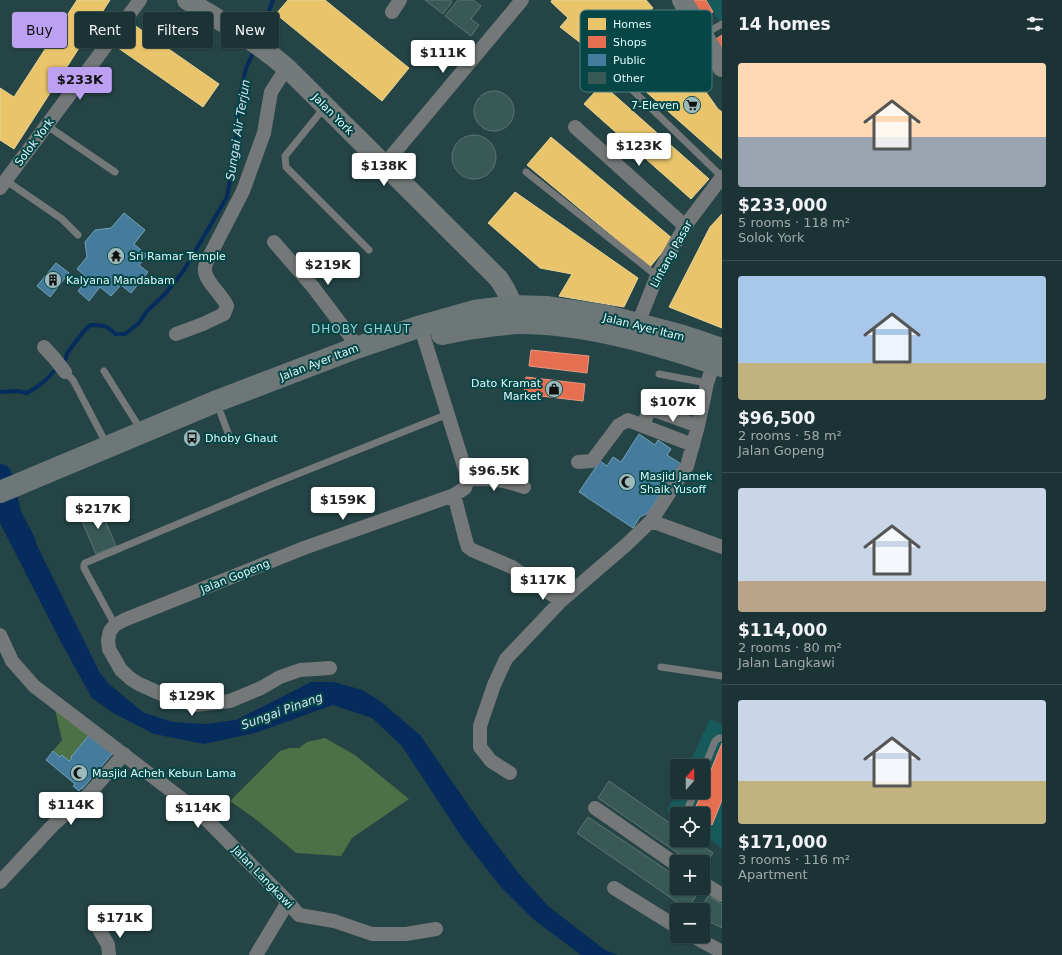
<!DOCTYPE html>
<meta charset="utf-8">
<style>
body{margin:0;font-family:"DejaVu Sans",sans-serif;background:#283f40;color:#f1f3f6;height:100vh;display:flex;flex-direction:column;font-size:15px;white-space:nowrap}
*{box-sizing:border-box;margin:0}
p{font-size:13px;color:#a0aaac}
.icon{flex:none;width:22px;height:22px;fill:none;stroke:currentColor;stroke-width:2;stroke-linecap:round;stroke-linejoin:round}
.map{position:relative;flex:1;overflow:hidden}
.panel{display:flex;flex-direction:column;background:#1b3334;width:340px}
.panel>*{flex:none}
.top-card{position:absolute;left:12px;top:12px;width:380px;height:36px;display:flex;gap:8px}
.needle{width:26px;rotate:20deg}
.fabs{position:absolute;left:670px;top:759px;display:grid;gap:8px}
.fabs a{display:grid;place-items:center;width:40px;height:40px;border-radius:4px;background:#1b3334;box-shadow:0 1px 3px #0004,0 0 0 1px #394e4f;font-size:20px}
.price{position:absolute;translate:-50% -34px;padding:0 9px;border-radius:4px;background:#fff;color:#222;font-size:13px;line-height:26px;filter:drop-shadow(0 1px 2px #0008)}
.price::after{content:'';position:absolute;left:50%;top:24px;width:12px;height:9px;margin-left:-6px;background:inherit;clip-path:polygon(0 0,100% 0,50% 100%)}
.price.active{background:#bca0f2;color:#111}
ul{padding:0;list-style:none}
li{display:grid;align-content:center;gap:8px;height:212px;padding:0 16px}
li+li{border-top:1px solid #394e4f}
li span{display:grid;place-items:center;height:124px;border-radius:4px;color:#555}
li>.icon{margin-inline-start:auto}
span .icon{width:72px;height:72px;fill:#fffc;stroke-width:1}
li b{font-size:17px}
h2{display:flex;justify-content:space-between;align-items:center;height:48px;padding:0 16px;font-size:17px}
.chip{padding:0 14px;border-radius:4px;background:#1b3334;box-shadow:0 1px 3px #0004,0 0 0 1px #394e4f;font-size:14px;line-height:36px}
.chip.active{background:#bca0f2;color:#111}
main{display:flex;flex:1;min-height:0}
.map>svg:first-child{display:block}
.built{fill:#165a5b}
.green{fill:#4d7146}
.water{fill:#062c5e}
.homes{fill:#e9c46a;stroke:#e6d495}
.shops{fill:#e76f51;stroke:#e49984}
.public{fill:#457b9d;stroke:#73a1b9}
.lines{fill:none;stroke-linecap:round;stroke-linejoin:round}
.stream{stroke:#062c5e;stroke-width:4}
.river{stroke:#062c5e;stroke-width:24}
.building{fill:#395957;stroke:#5d7573}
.lane{stroke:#757878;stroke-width:7}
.street{stroke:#757878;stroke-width:14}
.secondary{stroke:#747a7a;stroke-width:20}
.primary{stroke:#6e7778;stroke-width:22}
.labels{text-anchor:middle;stroke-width:4;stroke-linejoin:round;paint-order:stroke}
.poi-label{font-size:11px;fill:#defafa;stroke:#074647;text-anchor:start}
.street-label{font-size:11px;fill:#defafa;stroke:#074647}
.water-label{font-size:12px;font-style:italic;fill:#d7e3f4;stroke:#074647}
.neighbourhood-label{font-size:12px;letter-spacing:1px;fill:#98d0d2;stroke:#074647}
.key{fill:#074647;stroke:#487c7d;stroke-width:1}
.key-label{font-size:11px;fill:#defafa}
</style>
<main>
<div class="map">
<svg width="722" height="955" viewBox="0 0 722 955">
<rect width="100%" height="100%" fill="#244445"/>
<path class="built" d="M 706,0 L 722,0 L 722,25 L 713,12 Z
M 710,719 L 722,724 L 722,848 L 703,835 L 703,814 L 677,814 L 677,818 L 667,811 L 677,790 L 677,792 L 703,792 L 703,766 L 688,766 Z"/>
<path class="green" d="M 55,710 L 90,734 L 71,757 L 72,758 L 69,761 L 60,757 L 53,751 L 62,740 Z
M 325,738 L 355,755 L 409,799 L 352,838 L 341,856 L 296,853 L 258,821 L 230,801 L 280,751 L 290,748 L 299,748 L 307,742 Z"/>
<path class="water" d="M 19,509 L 100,673 L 109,684 L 144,713 L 173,722 L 205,724 L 236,720 L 311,682 L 334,682 L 362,690 L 380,701 L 420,735 L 482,825 L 519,874 L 548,906 L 605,950 L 618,955 L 581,955 L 533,919 L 500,886 L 461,836 L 402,746 L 372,718 L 333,705 L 255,733 L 204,744 L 154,734 L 113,713 L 92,698 L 62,644 L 0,523 L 0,517 Z"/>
<path class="homes" d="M 77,0 L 110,0 L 14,149 L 0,140 L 0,88 L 14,97 Z
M 288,0 L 325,0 L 409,68 L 382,101 L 276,14 Z
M 552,0 L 646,0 L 653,8 L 603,49 L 590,34 L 582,44 L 560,27 L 568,18 L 551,2 Z
M 127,20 L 219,84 L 203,107 L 111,43 Z
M 657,23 L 718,109 L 722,112 L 722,159 L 617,66 Z
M 602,84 L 709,179 L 691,199 L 584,104 Z
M 551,137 L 673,239 L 650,267 L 527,165 Z
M 515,192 L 638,278 L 624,307 L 559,296 L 572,274 L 540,268 L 488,223 Z
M 722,214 L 722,328 L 669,307 L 710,227 Z"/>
<path class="shops" d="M 690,0 L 706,0 L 713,12 L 702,19 Z
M 722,35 L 722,56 L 713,41 Z
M 531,350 L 589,356 L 587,373 L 529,366 Z
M 526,377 L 585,384 L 583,401 L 524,394 Z
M 722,743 L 722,800 L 712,825 L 703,821 L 703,814 L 693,814 Z"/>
<path class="public" d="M 124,213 L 145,230 L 134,244 L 147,255 L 139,265 L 148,272 L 131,293 L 121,285 L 111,296 L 100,287 L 89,301 L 78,291 L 88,278 L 77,269 L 87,257 L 85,242 L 95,230 L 111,228 Z
M 56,263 L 69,273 L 50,297 L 37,286 Z
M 639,434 L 655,445 L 658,440 L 671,449 L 667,455 L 681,464 L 648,513 L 640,517 L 633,528 L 579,492 L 600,461 L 607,466 L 613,457 L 621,462 Z
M 90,734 L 113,753 L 82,789 L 81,788 L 79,791 L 73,786 L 75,784 L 46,760 L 53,751 L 60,757 L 62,755 L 69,761 L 72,758 L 71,757 Z"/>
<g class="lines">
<path class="stream" d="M 259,39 L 273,0
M 0,392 L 18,391 L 27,393 L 37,387 L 47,379 L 56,369 L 65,360 L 68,352 L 84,331 L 90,325 C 102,325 107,325 115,334 L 125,334 L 139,323 L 147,311 L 165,294 L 174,283 L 184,270 L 227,197 L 236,150 L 237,122 L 242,85 L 246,68 L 255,49"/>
<path class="river" d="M 0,476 L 10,516 L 24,543"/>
</g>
<path class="building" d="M 425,0 L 450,0 L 452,2 L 443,14 Z
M 458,0 L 473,0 L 481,6 L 471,19 L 479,25 L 471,36 L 445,16 Z
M474 111a20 20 0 1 1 40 0a20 20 0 1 1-40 0Z
M452 157a22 22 0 1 1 44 0a22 22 0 1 1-44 0Z
M 99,506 L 116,546 L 96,554 L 79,514 Z
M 609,781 L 677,828 L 677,840 L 694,840 L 713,853 L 703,867 L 703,862 L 691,862 L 598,798 Z
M 588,817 L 677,877 L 677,888 L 693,888 L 699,892 L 687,909 L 577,833 Z
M 708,896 L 722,904 L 722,928 L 703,918 L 703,910 L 700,910 Z"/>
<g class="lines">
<path class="lane" d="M 703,35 L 722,24
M 621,79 L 722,177
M 324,108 L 285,156 L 286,167 L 369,250
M 46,125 L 115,172
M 526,172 L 657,276
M 5,180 L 62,219 L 78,235
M 104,371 L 141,430
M 65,372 L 73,380 L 107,445
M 659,374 L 707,383
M 221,414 L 231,441
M 115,625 L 84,568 L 84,565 L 85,563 L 270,485 L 448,414
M 661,667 L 722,676
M 703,771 L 715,741 L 719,738 L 722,738
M 687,810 L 695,792"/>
<path class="street" d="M 392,12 L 400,0
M 575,127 L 685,226
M 384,165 L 522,0
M 0,188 L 140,0
M 274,242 L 313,287 L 350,336 L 356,348
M 635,331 L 657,276 L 685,226 L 722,177
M 176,334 L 203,324 L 224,314 L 227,306 C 222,294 203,280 205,268 C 205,265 207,262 208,259 L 243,191 L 264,133 L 271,92 L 280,78 L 288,69
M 44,347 L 55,359 L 65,372
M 643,426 L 693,445
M 578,462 L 592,461 L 619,425 L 628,420 L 643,426 L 648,412 L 654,410 L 698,426
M 468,479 C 490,479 504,479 524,487
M 454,495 L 466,541 L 468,547 L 472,550 L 512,567 L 561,601
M 651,521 L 687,466 L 698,426 L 707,383 L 714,363
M 0,635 L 12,661 L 34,686 L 199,812 L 288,902 L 299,915 L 334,921 L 372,934 L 406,934 L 436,929
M 330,668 L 300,670 L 280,677 L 261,688 L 230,701 L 195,705 L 166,696 L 139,684 L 131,679 L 121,670 L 109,649 L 108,640 L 110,631 L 115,625 L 124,620 L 304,548 L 454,495 L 465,488 L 468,479 L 424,338
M 510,773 L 491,761 L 480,747 L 480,726 L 494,685 L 506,659 L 561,601 L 626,545 L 651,521 L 722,547
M 595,808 L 677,865
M 0,882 L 54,824 L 89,794 L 124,754
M 703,883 L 722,895
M 614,888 L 677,927
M 100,931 L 108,945 L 109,955
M 693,936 L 722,952
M 256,955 L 288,902"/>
<path class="secondary" d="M 187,0 C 222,22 257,42 288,69 L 498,278 C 509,293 512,303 516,321
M 682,0 L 722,67"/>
<path class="primary" d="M 442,334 C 460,330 478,327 496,325 C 503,325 510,323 518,323 C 587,323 657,344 722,366
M 0,492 L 217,401 L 356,348 L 421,326 L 474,311 L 513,306 L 546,307 L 607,316 L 683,336 L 722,349"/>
</g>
<defs>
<symbol id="supermarket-disc" viewBox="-11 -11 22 22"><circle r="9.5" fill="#9dbabb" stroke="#074647"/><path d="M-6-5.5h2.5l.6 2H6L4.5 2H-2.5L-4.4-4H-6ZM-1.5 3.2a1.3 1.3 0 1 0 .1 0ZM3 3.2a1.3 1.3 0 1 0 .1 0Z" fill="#111"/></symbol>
<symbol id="temple-disc" viewBox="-11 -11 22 22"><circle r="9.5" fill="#9dbabb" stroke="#074647"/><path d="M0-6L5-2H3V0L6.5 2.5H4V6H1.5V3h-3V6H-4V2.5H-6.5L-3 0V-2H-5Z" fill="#111"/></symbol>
<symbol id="building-disc" viewBox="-11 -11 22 22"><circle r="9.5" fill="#9dbabb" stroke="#074647"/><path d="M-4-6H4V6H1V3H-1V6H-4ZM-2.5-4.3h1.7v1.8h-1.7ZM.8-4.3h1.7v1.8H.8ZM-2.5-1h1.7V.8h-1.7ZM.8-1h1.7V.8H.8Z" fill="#111"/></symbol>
<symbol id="shop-disc" viewBox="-11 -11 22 22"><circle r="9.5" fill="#9dbabb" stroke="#074647"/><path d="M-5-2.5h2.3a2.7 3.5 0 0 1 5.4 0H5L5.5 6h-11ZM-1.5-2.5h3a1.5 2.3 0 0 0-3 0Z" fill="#111"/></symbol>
<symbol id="bus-disc" viewBox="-11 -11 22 22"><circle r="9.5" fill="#9dbabb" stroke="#074647"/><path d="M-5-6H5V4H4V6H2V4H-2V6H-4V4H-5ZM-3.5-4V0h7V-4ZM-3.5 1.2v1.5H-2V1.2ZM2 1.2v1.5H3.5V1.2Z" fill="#111"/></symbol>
<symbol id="mosque-disc" viewBox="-11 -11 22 22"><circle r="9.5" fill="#9dbabb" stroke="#074647"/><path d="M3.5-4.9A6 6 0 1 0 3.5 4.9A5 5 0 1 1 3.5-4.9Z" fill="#111"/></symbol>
</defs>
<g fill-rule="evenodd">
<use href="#supermarket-disc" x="682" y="95" width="20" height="20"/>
<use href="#temple-disc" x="106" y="246" width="20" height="20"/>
<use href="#building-disc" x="43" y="270" width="20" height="20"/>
<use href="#shop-disc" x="544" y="379" width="20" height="20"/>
<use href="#bus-disc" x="182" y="428" width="20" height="20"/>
<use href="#mosque-disc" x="617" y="472" width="20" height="20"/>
<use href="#mosque-disc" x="69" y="763" width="20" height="20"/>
</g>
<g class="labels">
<g class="poi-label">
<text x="679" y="109" text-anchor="end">7-Eleven</text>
<text x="129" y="260">Sri Ramar Temple</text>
<text x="66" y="284">Kalyana Mandabam</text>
<text x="541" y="387" text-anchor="end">Dato Kramat<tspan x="541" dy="13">Market</tspan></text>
<text x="205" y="442">Dhoby Ghaut</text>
<text x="640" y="480">Masjid Jamek<tspan x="640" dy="13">Shaik Yusoff</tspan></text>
<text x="92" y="777">Masjid Acheh Kebun Lama</text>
</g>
<g class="street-label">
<text transform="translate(333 114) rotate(45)" y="4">Jalan York</text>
<text transform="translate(34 142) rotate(-53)" y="4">Solok York</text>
<text transform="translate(671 254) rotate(-61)" y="4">Lintang Pasar</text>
<text transform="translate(644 327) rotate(14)" y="4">Jalan Ayer Itam</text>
<text transform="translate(319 362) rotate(-21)" y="4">Jalan Ayer Itam</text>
<text transform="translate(235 576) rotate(-22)" y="4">Jalan Gopeng</text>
<text transform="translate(263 877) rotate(46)" y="4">Jalan Langkawi</text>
</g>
<g class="water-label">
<text transform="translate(238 130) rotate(-81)" y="4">Sungai Air Terjun</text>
<text transform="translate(282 711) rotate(-20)" y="4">Sungai Pinang</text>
</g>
<g class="neighbourhood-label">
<text x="361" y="333">DHOBY GHAUT</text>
</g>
</g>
<rect x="580" y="10" width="132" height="82" rx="6" class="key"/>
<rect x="588" y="18" width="18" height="12" fill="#e9c46a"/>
<rect x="588" y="36" width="18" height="12" fill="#e76f51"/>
<rect x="588" y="54" width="18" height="12" fill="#457b9d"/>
<rect x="588" y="72" width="18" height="12" fill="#395957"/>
<g class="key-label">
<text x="613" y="28">Homes</text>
<text x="613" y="46">Shops</text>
<text x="613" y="64">Public</text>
<text x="613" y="82">Other</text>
</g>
</svg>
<div class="fabs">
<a><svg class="needle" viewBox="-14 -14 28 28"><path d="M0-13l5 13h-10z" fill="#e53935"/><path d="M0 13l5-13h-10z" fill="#a0aaac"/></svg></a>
<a><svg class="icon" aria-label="locate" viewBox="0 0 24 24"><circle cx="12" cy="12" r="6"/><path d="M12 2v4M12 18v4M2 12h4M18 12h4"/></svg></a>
<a>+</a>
<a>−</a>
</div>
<b class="price" style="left:443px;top:74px">$111K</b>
<b class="price active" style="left:80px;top:101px">$233K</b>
<b class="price" style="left:639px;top:167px">$123K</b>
<b class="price" style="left:384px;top:187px">$138K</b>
<b class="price" style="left:328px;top:286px">$219K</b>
<b class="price" style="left:673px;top:423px">$107K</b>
<b class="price" style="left:494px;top:492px">$96.5K</b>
<b class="price" style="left:343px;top:521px">$159K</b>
<b class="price" style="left:98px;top:530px">$217K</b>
<b class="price" style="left:543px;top:601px">$117K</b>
<b class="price" style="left:192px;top:717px">$129K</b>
<b class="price" style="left:71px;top:826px">$114K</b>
<b class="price" style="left:198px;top:829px">$114K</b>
<b class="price" style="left:120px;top:939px">$171K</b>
<div class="top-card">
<a class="chip active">Buy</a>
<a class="chip">Rent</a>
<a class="chip">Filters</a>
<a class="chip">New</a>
</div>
</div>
<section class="panel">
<h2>14 homes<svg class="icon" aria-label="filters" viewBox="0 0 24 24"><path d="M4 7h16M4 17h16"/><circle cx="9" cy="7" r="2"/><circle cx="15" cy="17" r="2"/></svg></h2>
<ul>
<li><span style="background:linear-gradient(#ffd9b3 60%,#9aa5b1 0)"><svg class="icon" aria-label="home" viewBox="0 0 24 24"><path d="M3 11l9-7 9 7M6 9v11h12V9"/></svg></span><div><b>$233,000</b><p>5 rooms · 118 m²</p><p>Solok York</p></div></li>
<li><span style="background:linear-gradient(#a9c7e8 70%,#c2b280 0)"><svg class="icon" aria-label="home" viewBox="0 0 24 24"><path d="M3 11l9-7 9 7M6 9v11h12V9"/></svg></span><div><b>$96,500</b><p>2 rooms · 58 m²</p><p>Jalan Gopeng</p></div></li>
<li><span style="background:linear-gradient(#c9d6e8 75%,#b9a48a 0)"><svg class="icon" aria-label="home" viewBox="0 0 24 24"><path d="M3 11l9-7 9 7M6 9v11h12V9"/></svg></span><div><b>$114,000</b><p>2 rooms · 80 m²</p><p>Jalan Langkawi</p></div></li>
<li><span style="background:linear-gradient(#c9d6e8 65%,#c2b280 0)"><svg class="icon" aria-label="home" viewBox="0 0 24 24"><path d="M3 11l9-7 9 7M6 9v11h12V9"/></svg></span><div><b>$171,000</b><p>3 rooms · 116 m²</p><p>Apartment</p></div></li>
</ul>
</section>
</main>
